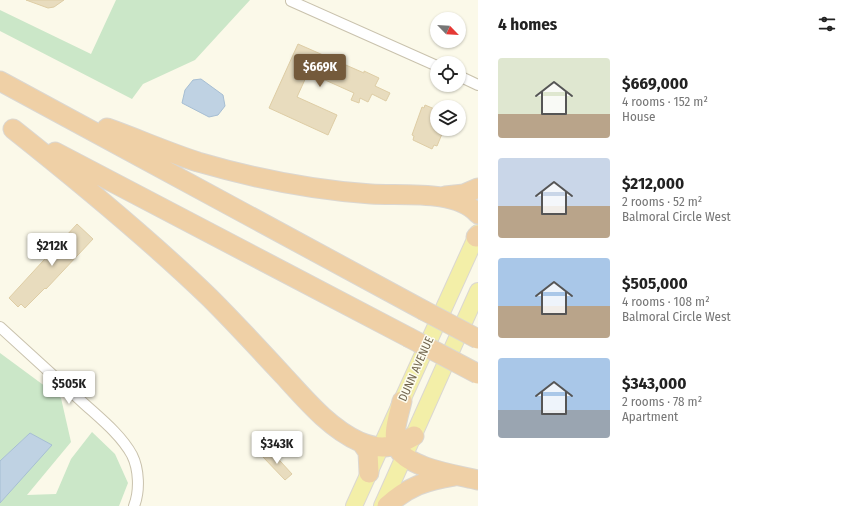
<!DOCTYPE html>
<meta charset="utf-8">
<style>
body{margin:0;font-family:"Fira Sans Condensed",sans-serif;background:#f2f2f2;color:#222;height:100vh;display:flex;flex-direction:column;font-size:15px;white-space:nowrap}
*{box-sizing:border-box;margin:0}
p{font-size:13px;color:#767676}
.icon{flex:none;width:22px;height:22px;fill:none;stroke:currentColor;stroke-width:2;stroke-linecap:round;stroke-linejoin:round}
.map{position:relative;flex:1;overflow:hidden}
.panel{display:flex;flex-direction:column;background:#fff;width:380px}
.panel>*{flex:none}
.needle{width:26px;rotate:115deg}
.controls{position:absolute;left:430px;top:12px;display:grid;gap:8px}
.controls a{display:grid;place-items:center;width:36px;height:36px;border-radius:50%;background:#fff;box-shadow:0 1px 3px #0004;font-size:20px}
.price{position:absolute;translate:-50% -34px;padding:0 9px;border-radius:4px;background:#fff;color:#222;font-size:13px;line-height:26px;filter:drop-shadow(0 1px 2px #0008)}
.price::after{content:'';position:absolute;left:50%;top:24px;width:12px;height:9px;margin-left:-6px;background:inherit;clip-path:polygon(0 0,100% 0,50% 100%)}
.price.selected{background:#745a3b;color:#fff}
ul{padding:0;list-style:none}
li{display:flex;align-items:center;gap:12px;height:100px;padding:0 20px}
li span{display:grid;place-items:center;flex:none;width:112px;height:80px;border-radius:4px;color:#555}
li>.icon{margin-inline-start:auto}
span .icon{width:48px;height:48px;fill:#fffc;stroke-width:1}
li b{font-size:17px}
h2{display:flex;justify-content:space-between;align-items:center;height:48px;padding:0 20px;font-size:17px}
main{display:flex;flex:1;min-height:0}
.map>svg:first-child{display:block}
.green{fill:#cbe7c8}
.water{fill:#bfd2e3;stroke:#a6bed3}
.building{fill:#e8dcbe;stroke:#decda5}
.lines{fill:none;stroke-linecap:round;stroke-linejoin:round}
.street-casing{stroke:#c9c2ad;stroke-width:12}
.primary-casing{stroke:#dbd7d1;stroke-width:18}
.highway-casing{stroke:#dbd7d1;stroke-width:21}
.street{stroke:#fff;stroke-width:10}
.primary{stroke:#f3efa8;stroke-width:16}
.highway{stroke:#efd0a6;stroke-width:19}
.highway-bridge-casing{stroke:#dbd7d1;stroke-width:21;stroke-linecap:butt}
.highway-bridge{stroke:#efd0a6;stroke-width:19}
.labels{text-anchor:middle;stroke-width:3;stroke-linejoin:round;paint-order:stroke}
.street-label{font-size:12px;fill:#73674f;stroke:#fdfcef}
</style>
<main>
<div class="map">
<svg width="478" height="506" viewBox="0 0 478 506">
<rect width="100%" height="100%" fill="#fbf9e9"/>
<path class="green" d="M 116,0 L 250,0 L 195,60 L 143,84 L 132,99 L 0,31 L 0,10 L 91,54 Z
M 0,353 L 61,398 L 71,442 L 27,495 L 56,494 L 71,459 L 92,432 L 115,454 L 128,483 L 119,506 L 0,506 L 0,503 L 51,445 L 30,433 L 0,461 Z"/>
<path class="water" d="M 201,79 L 223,95 L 225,106 L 218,115 L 209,117 L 182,103 L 185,90 L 193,80 Z
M 30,433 L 52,445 L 0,503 L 0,461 Z"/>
<path class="building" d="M 26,0 L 64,0 L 54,7 L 48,8 Z
M 298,44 L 364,73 L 364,71 L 379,78 L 375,86 L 390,93 L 386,101 L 372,94 L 368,102 L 360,98 L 359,103 L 351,100 L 354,93 L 314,75 L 313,78 L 307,75 L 297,97 L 337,115 L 328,135 L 269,108 Z
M 425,105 L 437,110 L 437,129 L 444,129 L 437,146 L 434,145 L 432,149 L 413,140 L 414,136 L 412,135 L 422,107 L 424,108 Z
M 77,224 L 93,239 L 46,289 L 45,288 L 25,308 L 21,304 L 18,307 L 9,298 Z
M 270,450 L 292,474 L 285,480 L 263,457 Z"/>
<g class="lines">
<defs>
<path id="street" d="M 291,1 L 437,66
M 459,76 L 478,85
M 0,327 C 26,351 53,375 79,399 C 97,416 120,433 132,455 C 139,469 140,491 134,506"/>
<path id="primary" d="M 354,506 L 478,233
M 382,506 L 478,291"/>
<path id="highway" d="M 0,81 L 423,310
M 107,128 C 138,139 167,152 198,162 C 253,178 313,190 371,194 C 401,196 456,189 478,214
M 13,129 C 81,183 148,238 210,298 C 235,323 259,349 283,375 C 306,400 329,428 360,442 C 382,451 395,447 414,436
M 55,152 L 408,337
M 445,196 L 464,194 L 478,188
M 476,237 L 478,235
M 402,401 C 399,415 392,433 397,447 C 406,468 458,475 478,480
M 361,442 L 368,452 L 369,473
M 387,506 C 407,487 427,480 454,476"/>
</defs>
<use href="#street" class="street-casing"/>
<use href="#primary" class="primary-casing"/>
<use href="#highway" class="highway-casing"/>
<use href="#street" class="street"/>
<use href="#primary" class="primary"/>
<use href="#highway" class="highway"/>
<defs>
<path id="highway-bridge" d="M 423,310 L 478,339
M 408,337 L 478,374"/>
</defs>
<use href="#highway-bridge" class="highway-bridge-casing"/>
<use href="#highway-bridge" class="highway-bridge"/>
</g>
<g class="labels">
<g class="street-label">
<text transform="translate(416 369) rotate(-66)" y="4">DUNN AVENUE</text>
</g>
</g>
</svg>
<div class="controls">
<a><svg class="needle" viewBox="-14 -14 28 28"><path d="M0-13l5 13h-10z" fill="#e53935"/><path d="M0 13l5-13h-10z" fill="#767676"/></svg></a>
<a><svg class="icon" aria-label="locate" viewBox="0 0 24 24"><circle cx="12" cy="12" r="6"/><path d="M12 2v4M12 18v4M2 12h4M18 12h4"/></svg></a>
<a><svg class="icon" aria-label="layers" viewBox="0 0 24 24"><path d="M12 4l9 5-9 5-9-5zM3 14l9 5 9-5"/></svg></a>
</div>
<b class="price selected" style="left:320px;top:88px">$669K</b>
<b class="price" style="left:52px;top:267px">$212K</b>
<b class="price" style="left:69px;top:405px">$505K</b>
<b class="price" style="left:277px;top:465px">$343K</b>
</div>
<section class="panel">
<h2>4 homes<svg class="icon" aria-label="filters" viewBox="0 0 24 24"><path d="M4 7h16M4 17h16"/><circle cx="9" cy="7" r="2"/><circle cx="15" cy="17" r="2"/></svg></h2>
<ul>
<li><span style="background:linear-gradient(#dfe7d0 70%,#b9a48a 0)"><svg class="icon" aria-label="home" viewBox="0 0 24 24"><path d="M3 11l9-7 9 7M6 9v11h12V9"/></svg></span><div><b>$669,000</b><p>4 rooms · 152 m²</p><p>House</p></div></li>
<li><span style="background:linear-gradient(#c9d6e8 60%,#b9a48a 0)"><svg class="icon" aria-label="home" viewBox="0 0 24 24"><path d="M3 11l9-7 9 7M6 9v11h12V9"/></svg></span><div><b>$212,000</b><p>2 rooms · 52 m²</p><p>Balmoral Circle West</p></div></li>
<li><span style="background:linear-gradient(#a9c7e8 60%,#b9a48a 0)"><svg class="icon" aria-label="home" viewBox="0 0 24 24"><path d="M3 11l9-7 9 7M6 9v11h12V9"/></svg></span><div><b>$505,000</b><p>4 rooms · 108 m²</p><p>Balmoral Circle West</p></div></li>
<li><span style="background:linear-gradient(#a9c7e8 65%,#9aa5b1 0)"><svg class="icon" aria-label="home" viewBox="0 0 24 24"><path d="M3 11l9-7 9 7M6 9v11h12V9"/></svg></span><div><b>$343,000</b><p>2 rooms · 78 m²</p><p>Apartment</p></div></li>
</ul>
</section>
</main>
